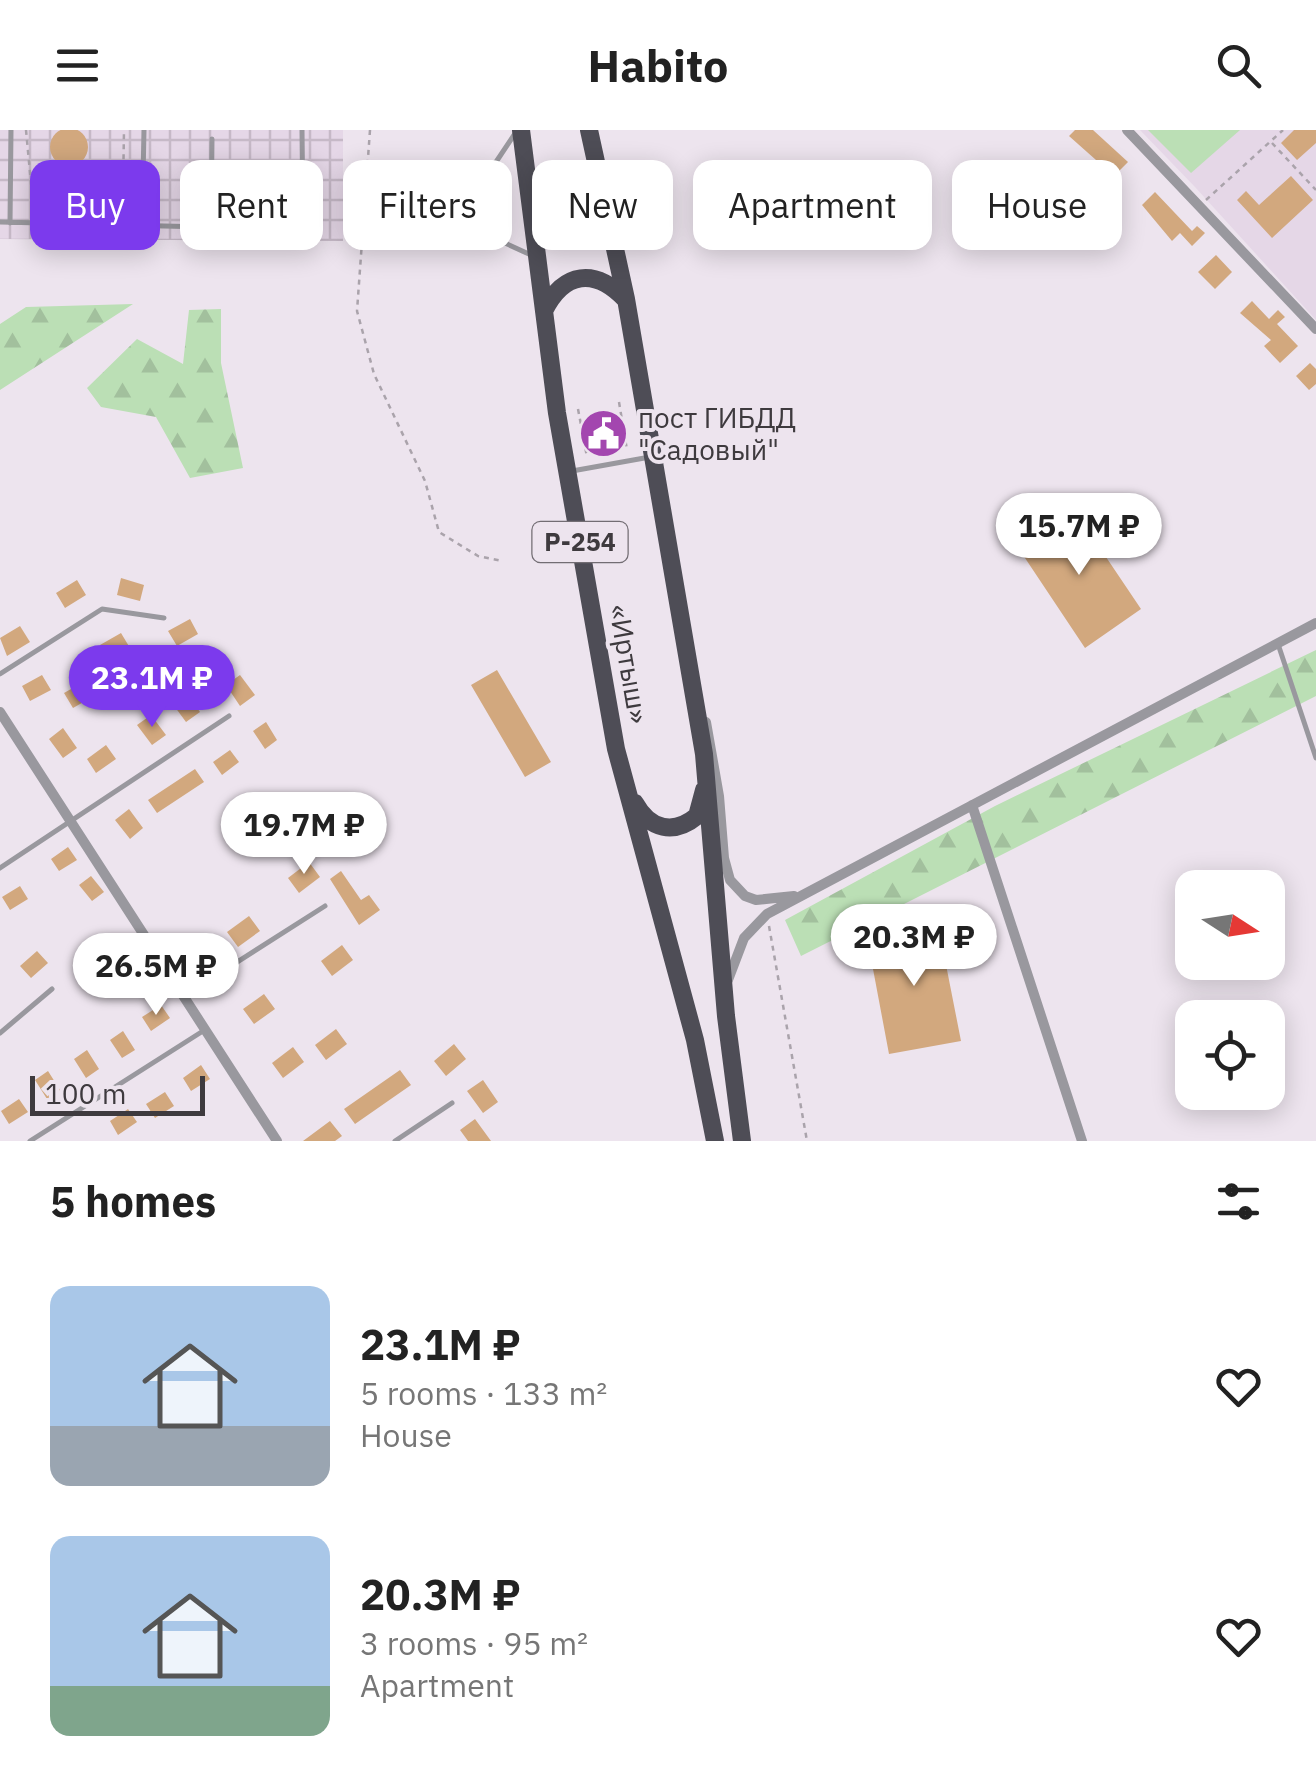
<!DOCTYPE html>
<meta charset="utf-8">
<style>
body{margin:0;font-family:"IBM Plex Sans",sans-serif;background:#f6f6f6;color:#222;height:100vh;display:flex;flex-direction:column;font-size:38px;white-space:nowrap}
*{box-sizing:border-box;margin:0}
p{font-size:32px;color:#767676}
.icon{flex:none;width:55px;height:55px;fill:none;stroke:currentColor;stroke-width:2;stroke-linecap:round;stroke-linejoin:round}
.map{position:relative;height:1011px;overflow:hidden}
.panel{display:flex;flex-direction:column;background:#fff;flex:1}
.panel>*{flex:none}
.banner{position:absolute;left:30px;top:30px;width:1258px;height:90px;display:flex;gap:20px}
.needle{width:65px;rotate:102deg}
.tools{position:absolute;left:1175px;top:740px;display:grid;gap:20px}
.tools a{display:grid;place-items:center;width:110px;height:110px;border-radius:20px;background:#fff;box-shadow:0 5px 25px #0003;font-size:50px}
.scale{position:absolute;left:30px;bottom:25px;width:175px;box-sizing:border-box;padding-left:10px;border:5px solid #3e3a3e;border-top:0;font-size:28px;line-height:35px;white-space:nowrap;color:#3e3a3e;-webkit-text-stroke:8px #ede4ee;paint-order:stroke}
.price{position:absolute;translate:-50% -85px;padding:0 22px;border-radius:35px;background:#fff;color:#222;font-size:32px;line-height:65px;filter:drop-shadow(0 2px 5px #0008)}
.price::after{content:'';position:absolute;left:50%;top:60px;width:30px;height:22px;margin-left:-15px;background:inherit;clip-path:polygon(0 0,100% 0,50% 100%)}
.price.on{background:#7c3aed;color:#fff}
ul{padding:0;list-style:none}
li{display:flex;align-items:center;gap:30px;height:250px;padding:0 50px}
li span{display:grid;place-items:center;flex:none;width:280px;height:200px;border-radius:20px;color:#555}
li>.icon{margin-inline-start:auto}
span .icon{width:120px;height:120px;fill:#fffc;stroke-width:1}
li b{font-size:42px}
h2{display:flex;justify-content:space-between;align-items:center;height:120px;padding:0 50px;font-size:42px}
.pill{padding:0 35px;border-radius:20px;background:#fff;box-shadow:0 5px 25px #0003;font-size:35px;line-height:90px}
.pill.on{background:#7c3aed;color:#fff}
header{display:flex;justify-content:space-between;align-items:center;height:130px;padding:0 50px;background:#fff;font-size:45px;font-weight:700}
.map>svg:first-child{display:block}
.built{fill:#e5d7e7}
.industrial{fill:url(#industrial-grid)}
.forest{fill:url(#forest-firs)}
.green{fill:#bbdfb5}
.building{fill:#d2a87e}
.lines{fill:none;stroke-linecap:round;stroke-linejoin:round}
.path{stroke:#aaa3ab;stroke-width:2.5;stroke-dasharray:5 5;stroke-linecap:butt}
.service{stroke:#99989e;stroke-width:5}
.minor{stroke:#99989e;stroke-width:10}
.trunk{stroke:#4e4d56;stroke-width:18}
.labels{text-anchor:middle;stroke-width:8;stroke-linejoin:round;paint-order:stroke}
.shield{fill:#ede4ee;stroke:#726d73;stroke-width:2.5}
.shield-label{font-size:25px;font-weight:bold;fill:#3e3a3e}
.poi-label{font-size:28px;fill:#3e3a3e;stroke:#ede4ee;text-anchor:start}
.street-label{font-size:28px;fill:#3e3a3e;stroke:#ede4ee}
</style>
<header><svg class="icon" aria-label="menu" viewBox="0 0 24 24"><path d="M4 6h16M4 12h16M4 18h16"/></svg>Habito<svg class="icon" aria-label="search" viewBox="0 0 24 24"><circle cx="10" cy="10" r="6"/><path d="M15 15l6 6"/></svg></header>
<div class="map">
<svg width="1316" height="1011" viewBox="0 0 1316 1011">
<defs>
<pattern id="industrial-grid" width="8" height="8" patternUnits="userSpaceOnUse" patternTransform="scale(2.5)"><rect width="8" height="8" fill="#e5d7e7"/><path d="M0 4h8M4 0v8" fill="none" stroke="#c6b9c7"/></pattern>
<pattern id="forest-firs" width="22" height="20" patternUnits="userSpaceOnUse" patternTransform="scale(2.5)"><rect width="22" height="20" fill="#bbdfb5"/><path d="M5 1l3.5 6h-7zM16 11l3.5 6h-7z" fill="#a2c09d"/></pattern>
</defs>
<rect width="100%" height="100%" fill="#ede4ee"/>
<path class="built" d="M 1140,0 L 1316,0 L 1316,190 L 1195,57 Z"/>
<path class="industrial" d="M 0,0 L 343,0 L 343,111 L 0,109 Z"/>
<path class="forest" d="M 133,174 L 0,260 L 0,194 L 26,177 Z
M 221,179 L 221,233 L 243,338 L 190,348 L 156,287 L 101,277 L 87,258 L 137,209 L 183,234 L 189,180 Z
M 1316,520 L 1316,566 L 801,826 L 785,790 L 995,676 Z"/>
<path class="green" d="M 1148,0 L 1240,0 L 1191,43 Z"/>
<path class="building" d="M50 17a19 19 0 1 1 38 0a19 19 0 1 1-38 0Z
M 1075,0 L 1093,0 L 1128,32 L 1114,46 L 1069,6 Z
M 1294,0 L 1316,0 L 1316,13 L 1297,30 L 1281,13 Z
M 1291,46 L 1313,70 L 1272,108 L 1237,70 L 1246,61 L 1259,75 Z
M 492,58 L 498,93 L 486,95 L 485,90 L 474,92 L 466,89 L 460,94 L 444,97 L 440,72 L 457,69 L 463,72 L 468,67 L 480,65 L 480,60 Z
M 1155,62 L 1192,101 L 1197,96 L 1205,103 L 1192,116 L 1180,103 L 1172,111 L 1142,75 Z
M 1216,125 L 1232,142 L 1215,159 L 1198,142 Z
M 1252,171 L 1269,189 L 1278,180 L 1285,187 L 1277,194 L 1298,216 L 1280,233 L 1264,216 L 1271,210 L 1240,183 Z
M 1310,233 L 1316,239 L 1316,254 L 1309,260 L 1296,246 Z
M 602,284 L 620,294 L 615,321 L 600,323 L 598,316 L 586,300 Z
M 1073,378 L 1141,479 L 1085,518 L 1017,416 Z
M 121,448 L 144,455 L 140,471 L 117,465 Z
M 77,450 L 86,465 L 65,478 L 56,463 Z
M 190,489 L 198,504 L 177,516 L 168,501 Z
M 20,496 L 30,512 L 7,526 L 0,508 Z
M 121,503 L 130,518 L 109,530 L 100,515 Z
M 497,540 L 551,632 L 525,647 L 471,555 Z
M 42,545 L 51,560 L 30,571 L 22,556 Z
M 240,545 L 255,565 L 240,576 L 226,555 Z
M 85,551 L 94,566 L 73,578 L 64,563 Z
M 186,563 L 200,582 L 186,592 L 172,573 Z
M 151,585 L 166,605 L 152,615 L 137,595 Z
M 266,592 L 277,610 L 265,619 L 253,601 Z
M 63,598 L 77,618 L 63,628 L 49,609 Z
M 106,615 L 116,629 L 96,643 L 87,629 Z
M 230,620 L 239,632 L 222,645 L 213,632 Z
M 195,639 L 204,652 L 157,683 L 148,670 Z
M 129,679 L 143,698 L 130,709 L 115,690 Z
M 68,717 L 77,730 L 59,741 L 51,729 Z
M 309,732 L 320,747 L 299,763 L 288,748 Z
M 341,741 L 361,770 L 369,765 L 380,780 L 359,795 L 330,749 Z
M 91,746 L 104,762 L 92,771 L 79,755 Z
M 20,756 L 28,769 L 10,780 L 2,767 Z
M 249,786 L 260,801 L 238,817 L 227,802 Z
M 938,794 L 961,911 L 889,924 L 867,807 Z
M 212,811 L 221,823 L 203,836 L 194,823 Z
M 342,815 L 353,830 L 332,846 L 321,831 Z
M 140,819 L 149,832 L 131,845 L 122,831 Z
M 37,821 L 48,833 L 31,848 L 20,836 Z
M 264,864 L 275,879 L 254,894 L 243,879 Z
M 161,875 L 170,888 L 151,901 L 142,887 Z
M 336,899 L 347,914 L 326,930 L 315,915 Z
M 123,901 L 135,920 L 122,928 L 110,910 Z
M 454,914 L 466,929 L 446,946 L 434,931 Z
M 293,917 L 304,932 L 283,948 L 272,933 Z
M 87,920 L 99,939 L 86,948 L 74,929 Z
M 201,935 L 210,949 L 191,961 L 183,948 Z
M 400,940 L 411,955 L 355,994 L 344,979 Z
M 48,941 L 60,960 L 47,969 L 35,950 Z
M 483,950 L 498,972 L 483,983 L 467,961 Z
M 165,962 L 174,976 L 155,988 L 146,974 Z
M 19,969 L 28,982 L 9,994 L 1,981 Z
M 128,979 L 137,992 L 118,1005 L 110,991 Z
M 475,989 L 491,1011 L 468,1011 L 460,1000 Z
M 330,991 L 342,1006 L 335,1011 L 303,1011 Z"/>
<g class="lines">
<path class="path" d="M 26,0 L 32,64 L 38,77 L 118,80 L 123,62 L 124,0
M 370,0 L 357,181 L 374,244 L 425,351 L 439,402 L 478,426 L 502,431
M 1272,13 L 1316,60
M 1206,70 L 1283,0
M 619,272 L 627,320
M 578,279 L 587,327
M 769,796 L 807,1011"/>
<path class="service" d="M 462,66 L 466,58 L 496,32 L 516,2
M 0,92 L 288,99 L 303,94 L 302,0
M 10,93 L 11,0
M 466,95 L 531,125
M 142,96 L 144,0
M 211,97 L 212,9
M 572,341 L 650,327
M 1278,514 L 1316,628
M 0,544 L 102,479 L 164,488
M 0,738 L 229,586
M 184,866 L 325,776
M 0,903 L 52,859
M 30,1011 L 203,901
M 395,1011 L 452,973"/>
<path class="minor" d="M 1127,0 L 1316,199
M 0,582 L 277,1011
M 706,592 L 719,666 L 724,728 L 730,750 L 745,766 L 756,770 L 794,766
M 972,675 L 1082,1011
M 728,850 L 744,808 L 767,784 L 1316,493"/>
<path class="trunk" d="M 521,0 L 557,283 L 616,619 L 695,910 L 715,1011
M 589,0 L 626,169 L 704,624 L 726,886 L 742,1011
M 544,181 C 564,141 595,138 625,169
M 635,673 C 650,700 674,705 697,686 L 704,660"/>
</g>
<defs>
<symbol id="civic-disc" viewBox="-11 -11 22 22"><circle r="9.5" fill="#a346af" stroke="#ede4ee"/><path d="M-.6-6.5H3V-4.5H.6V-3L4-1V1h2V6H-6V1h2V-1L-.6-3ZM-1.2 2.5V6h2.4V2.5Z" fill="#fff"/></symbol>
</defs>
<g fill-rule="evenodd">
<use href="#civic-disc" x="576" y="276" width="55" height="55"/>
</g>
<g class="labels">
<rect class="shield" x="532.5" y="392" width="95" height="40" rx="8"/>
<g class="shield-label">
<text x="580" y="421">Р-254</text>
</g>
<g class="poi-label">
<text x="638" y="298">пост ГИБДД<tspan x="638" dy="32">"Садовый"</tspan></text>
</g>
<g class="street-label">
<text transform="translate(629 534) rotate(80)" y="10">«Иртыш»</text>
</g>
</g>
</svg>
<div class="tools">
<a><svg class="needle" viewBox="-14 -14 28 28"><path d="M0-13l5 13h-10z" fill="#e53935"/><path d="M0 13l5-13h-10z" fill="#767676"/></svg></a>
<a><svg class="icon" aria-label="locate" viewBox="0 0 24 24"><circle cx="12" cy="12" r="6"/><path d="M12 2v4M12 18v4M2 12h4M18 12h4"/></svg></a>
</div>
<div class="scale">100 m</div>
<b class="price" style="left:1079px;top:448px">15.7M ₽</b>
<b class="price on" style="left:152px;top:600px">23.1M ₽</b>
<b class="price" style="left:304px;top:747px">19.7M ₽</b>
<b class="price" style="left:914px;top:859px">20.3M ₽</b>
<b class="price" style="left:156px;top:888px">26.5M ₽</b>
<div class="banner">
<a class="pill on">Buy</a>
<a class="pill">Rent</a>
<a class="pill">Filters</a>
<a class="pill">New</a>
<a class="pill">Apartment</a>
<a class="pill">House</a>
</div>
</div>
<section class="panel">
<h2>5 homes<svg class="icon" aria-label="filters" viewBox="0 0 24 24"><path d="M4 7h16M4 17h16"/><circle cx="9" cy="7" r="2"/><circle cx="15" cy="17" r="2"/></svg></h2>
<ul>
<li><span style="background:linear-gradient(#a9c7e8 70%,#9aa5b1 0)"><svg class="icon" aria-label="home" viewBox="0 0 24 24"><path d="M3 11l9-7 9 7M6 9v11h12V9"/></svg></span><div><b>23.1M ₽</b><p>5 rooms · 133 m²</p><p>House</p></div><svg class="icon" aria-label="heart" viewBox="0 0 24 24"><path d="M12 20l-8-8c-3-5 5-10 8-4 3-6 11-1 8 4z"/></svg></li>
<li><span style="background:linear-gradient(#a9c7e8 75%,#7fa58c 0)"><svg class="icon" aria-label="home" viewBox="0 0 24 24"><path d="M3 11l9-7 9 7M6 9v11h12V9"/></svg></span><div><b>20.3M ₽</b><p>3 rooms · 95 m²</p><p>Apartment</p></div><svg class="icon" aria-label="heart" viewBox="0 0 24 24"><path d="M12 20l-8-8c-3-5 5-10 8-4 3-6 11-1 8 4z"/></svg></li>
</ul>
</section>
